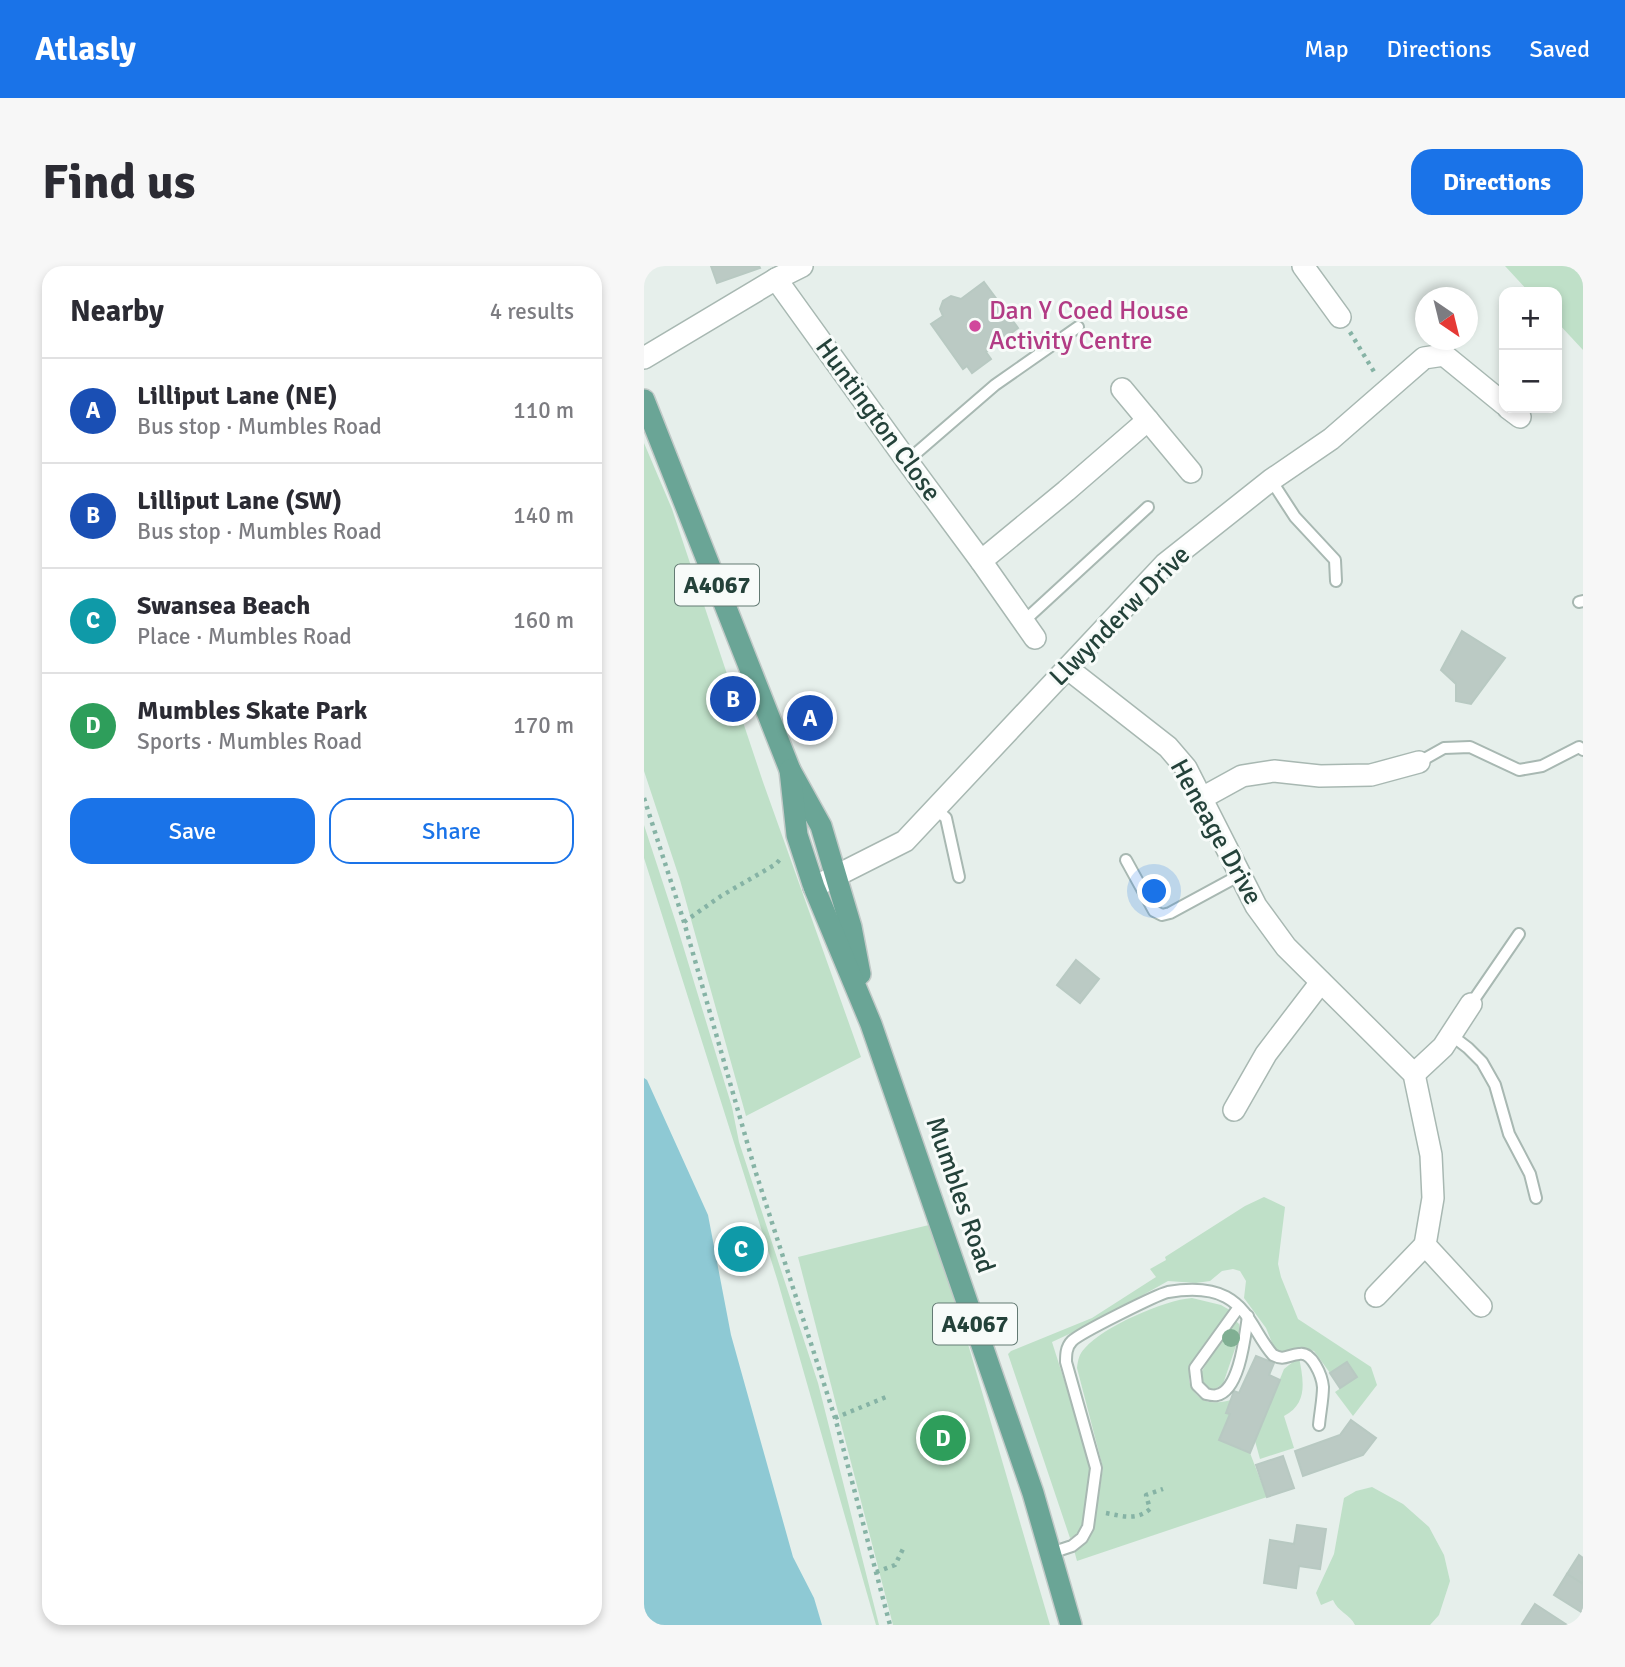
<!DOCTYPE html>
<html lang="en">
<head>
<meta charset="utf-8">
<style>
	body { margin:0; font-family:Signika,sans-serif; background:#f7f7f7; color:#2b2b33 }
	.controls { position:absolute; right:21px; top:21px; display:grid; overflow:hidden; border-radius:14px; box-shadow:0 4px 10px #0003 }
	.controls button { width:63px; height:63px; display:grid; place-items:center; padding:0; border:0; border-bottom:2px solid #e1e1e2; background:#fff; color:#2b2b33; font:35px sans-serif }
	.compass { position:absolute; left:771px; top:21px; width:63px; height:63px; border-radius:50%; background:#fff; box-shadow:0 4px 10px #0003; rotate:145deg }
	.you { position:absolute; left:511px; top:626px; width:24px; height:24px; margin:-18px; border:5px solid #fff; border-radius:50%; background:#1a73e8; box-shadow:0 0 0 10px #1a73e833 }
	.badge { display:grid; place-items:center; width:46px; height:46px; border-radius:50%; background:#1a73e8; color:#fff; font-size:23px; font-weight:700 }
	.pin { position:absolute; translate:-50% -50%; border:4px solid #fff; box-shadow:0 2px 7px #0006 }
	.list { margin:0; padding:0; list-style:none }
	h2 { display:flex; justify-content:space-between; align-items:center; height:91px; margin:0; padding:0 28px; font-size:30px }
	h2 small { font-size:23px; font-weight:400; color:#7c7c81 }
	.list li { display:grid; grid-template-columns:46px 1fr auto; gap:21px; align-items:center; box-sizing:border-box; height:105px; padding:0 28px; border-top:2px solid #e1e1e2 }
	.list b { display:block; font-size:26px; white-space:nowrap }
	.list p { margin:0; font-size:23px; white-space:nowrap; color:#7c7c81 }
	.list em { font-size:23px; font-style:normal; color:#7c7c81 }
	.actions { display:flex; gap:14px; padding:21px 28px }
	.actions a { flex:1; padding:16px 0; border:2px solid #1a73e8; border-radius:21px; text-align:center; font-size:24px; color:#1a73e8 }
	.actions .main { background:#1a73e8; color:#fff }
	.map { position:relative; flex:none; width:939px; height:1359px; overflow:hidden; border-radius:21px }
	header { display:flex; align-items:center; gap:42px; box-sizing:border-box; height:98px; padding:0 35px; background:#1a73e8; color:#fff }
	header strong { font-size:33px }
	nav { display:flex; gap:38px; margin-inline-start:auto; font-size:24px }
	.intro { display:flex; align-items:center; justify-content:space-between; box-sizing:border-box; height:168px; padding:0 42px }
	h1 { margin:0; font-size:49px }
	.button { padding:18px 32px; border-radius:21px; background:#1a73e8; color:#fff; font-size:24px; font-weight:700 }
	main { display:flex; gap:42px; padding:0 42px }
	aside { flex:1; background:#fff; border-radius:21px; box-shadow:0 4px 10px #0003 }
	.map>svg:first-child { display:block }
</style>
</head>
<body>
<header>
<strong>Atlasly</strong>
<nav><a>Map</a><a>Directions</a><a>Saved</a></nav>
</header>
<div class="intro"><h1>Find us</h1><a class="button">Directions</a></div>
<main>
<aside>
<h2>Nearby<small>4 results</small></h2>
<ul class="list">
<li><span class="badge" style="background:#1a4fb4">A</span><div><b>Lilliput Lane (NE)</b><p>Bus stop · Mumbles Road</p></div><em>110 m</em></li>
<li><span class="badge" style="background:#1a4fb4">B</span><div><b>Lilliput Lane (SW)</b><p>Bus stop · Mumbles Road</p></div><em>140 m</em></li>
<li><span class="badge" style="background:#0f9aa8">C</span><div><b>Swansea Beach</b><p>Place · Mumbles Road</p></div><em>160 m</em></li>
<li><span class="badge" style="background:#2e9e5b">D</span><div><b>Mumbles Skate Park</b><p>Sports · Mumbles Road</p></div><em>170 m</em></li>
</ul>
<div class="actions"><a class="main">Save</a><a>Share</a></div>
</aside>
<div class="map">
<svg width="939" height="1359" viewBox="0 0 939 1359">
	<rect width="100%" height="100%" fill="#e6efeb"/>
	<g fill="#bfe0c8">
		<path d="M 861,0 L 939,0 L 939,84 L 913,56 L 913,26 L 885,26 Z"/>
		<path d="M 0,177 L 28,243 L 119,516 L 217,791 L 102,850 L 36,614 L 0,505 Z"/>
		<path d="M 0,559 L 33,660 L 88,841 L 95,876 L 174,1117 L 235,1359 L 232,1359 L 134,1016 L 0,592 Z"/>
		<path d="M 620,931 L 641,941 L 634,998 L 637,1011 L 654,1053 L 727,1101 L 733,1119 L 709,1150 L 691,1126 L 713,1111 L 703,1096 L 686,1107 L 670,1085 L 662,1083 L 647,1087 L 631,1084 L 622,1062 L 600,1032 L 602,1015 L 596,1005 L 589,1003 L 578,1005 L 566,1015 L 552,1017 L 524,1015 L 449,1057 L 408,1076 L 448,1202 L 440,1259 L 433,1269 L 426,1272 L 364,1088 L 367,1085 L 448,1052 L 512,1011 L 506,1003 L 522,994 L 521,991 L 601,940 Z"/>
		<path d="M 289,958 L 406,1359 L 249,1359 L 154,991 Z"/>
		<path d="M 548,1032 L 577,1039 L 589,1046 C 573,1063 528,1104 552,1128 C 562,1139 574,1137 587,1134 L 582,1146 L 586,1148 L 576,1174 L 606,1187 L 623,1231 L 433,1295 L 430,1284 C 438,1281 445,1272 449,1264 L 459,1202 L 433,1102 C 434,1094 435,1088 441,1082 C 459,1061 520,1034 548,1032 Z"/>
		<path d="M 591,1054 L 595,1058 L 596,1068 L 579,1118 L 569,1124 C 560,1122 557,1116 557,1107 L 586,1056 Z"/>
		<path d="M 655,1091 C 659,1113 665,1137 640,1150 L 650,1182 L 616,1193 L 611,1175 L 640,1103 Z"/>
		<path d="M 728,1221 L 759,1238 L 785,1261 L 800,1289 L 806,1315 L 795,1349 L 786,1359 L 711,1359 C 706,1348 694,1346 689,1334 L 677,1339 L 672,1327 L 690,1288 L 700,1232 L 712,1225 Z"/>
	</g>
	<path fill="#8ec9d4" d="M 0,812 L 3,814 L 64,949 L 87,1069 L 149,1291 L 170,1332 L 178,1359 L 0,1359 Z"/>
	<g fill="#bbcac4" stroke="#b8c9c2" stroke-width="2">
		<path d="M 67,0 L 115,0 L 116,2 L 73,17 Z"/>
		<path d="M 340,16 L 374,62 L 342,86 L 347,93 L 328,107 L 323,100 L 319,103 L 287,58 L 299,50 L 296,43 L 299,35 L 307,30 L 317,33 Z"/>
		<path d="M 818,365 L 861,392 L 827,438 L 812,435 L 812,418 L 797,404 Z"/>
		<path d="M 432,694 L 455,713 L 436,737 L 413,719 Z"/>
		<path d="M 612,1090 L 630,1097 L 625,1109 L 636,1114 L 606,1187 L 575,1174 L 586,1148 L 582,1147 L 590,1125 L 595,1127 Z"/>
		<path d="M 703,1096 L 713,1111 L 696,1122 L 686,1107 Z"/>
		<path d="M 707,1154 L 732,1172 L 719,1189 L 659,1210 L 651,1185 L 696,1169 Z"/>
		<path d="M 639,1190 L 650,1222 L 623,1231 L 612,1199 Z"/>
		<path d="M 653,1259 L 682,1263 L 676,1303 L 655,1300 L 652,1322 L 620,1317 L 626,1274 L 650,1278 Z"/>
		<path d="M 935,1289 L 939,1292 L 939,1318 L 923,1308 Z"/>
		<path d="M 923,1308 L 939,1318 L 939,1347 L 910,1329 Z"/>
		<path d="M 891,1338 L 923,1359 L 881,1359 L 878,1358 Z"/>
	</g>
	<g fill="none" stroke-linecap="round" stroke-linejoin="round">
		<defs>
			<g id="service">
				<path d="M 263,195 L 351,119 L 434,61"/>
				<path d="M 627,214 L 651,251 L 691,294 L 692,315"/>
				<path d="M 935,336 L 939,335"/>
				<path d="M 380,355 L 504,241"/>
				<path d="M 775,496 L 800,482 L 826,481 L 875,504 L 898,500 L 935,481 L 939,484"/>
				<path d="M 292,543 L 302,552 L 315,611"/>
				<path d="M 482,594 L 510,645 L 518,649 L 526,647 L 596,609"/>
				<path d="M 827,738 L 875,668"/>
				<path d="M 807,769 L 824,782 L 838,796 L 851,819 L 865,868 L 886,908 L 892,932"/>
				<path d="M 595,1041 L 551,1102 L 553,1119 L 562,1128 C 566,1129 570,1130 573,1129 C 596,1124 601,1069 604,1050"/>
				<path d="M 407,1287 L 428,1280 L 438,1272 L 444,1261 L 452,1202 L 422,1096 C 422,1089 422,1081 428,1075 C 436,1067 512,1029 524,1026 C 542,1023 565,1022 582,1031 C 606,1044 612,1070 629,1089 C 640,1095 644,1089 655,1088 C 668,1085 678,1110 679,1121 C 679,1133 676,1147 675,1159"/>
			</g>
			<g id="minor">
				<path d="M 659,0 L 696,51"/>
				<path d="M 132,13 L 263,195 L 337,295 L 391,372"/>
				<path d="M 0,92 L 132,13 L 158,0"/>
				<path d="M 478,123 L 547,206"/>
				<path d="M 864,142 L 876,151"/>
				<path d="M 337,295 L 422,225 L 504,154"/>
				<path d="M 423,402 L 524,481 L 542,502 L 612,640 L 642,681 L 770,808 L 787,889 L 789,932 L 781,979 L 837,1040"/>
				<path d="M 558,532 L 598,510 L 630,505 L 676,510 L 727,509 L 775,496"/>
				<path d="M 170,621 L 261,575 L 521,298 L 627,214 L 687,173 L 780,92 L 800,89 L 860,138"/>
				<path d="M 770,808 L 799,781 L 827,738"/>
				<path d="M 590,844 L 622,788 L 677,716"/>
				<path d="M 732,1030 L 781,979"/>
			</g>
			<g id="primary">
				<path d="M 0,134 L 146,504 L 177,560 L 207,661 L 216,708"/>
				<path d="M 146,504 L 153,569 L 170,621 L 227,758 L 389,1227 L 427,1359"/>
			</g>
		</defs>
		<use href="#service" stroke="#a8b8b2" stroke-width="14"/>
		<use href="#minor" stroke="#a8b8b2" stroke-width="24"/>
		<use href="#primary" stroke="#c2cac8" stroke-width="24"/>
		<g stroke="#86b3a5" stroke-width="4.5" stroke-dasharray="3.5 5" stroke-linecap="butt">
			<path d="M 706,66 L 732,109"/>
			<path d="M 0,532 L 40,656 L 111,904 L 192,1155 L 246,1359"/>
			<path d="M 40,656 L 77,630 L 132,598 L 138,591"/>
			<path d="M 191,1152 L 242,1131"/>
			<path d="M 462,1247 C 478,1250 492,1255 506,1243 L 502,1229 L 519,1223"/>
			<path d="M 232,1306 L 251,1299 L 260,1281"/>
		</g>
		<use href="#service" stroke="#fff" stroke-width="10"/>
		<use href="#minor" stroke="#fff" stroke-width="21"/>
		<use href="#primary" stroke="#6aa596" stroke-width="21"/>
	</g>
	<circle fill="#80af93" cx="587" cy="1072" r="9"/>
	<circle fill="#d1479c" stroke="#f7fbf9" stroke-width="2.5" cx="331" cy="60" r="7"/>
	<g text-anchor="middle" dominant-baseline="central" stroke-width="6" stroke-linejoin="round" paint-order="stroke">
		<g fill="#f7fbf9" stroke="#637a73" stroke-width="2">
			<rect x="31" y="298.5" width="84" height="41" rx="5"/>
			<rect x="289" y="1037.5" width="84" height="41" rx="5"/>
		</g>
		<g font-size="24" font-weight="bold" fill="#24423a">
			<text x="73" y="319">A4067</text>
			<text x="331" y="1058">A4067</text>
		</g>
		<g font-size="26" fill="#b23c85" stroke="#f7fbf9" text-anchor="start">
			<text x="345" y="45">Dan Y Coed House<tspan x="345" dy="30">Activity Centre</tspan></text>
		</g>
		<g font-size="26" fill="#24423a" stroke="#f7fbf9">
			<text transform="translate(234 154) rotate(54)">Huntington Close</text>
			<text transform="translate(476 350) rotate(-45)">Llwynderw Drive</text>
			<text transform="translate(572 566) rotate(61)">Heneage Drive</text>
			<text transform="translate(316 929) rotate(71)">Mumbles Road</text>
		</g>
	</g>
</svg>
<div class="controls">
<button>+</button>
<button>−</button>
</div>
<svg class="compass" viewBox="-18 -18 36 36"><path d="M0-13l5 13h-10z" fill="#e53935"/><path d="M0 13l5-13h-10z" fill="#7c7c81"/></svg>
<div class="you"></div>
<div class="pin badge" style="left:166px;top:452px;background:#1a4fb4">A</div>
<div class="pin badge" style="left:89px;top:433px;background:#1a4fb4">B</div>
<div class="pin badge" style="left:97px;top:983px;background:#0f9aa8">C</div>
<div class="pin badge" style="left:299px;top:1172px;background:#2e9e5b">D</div>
</div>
</main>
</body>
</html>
